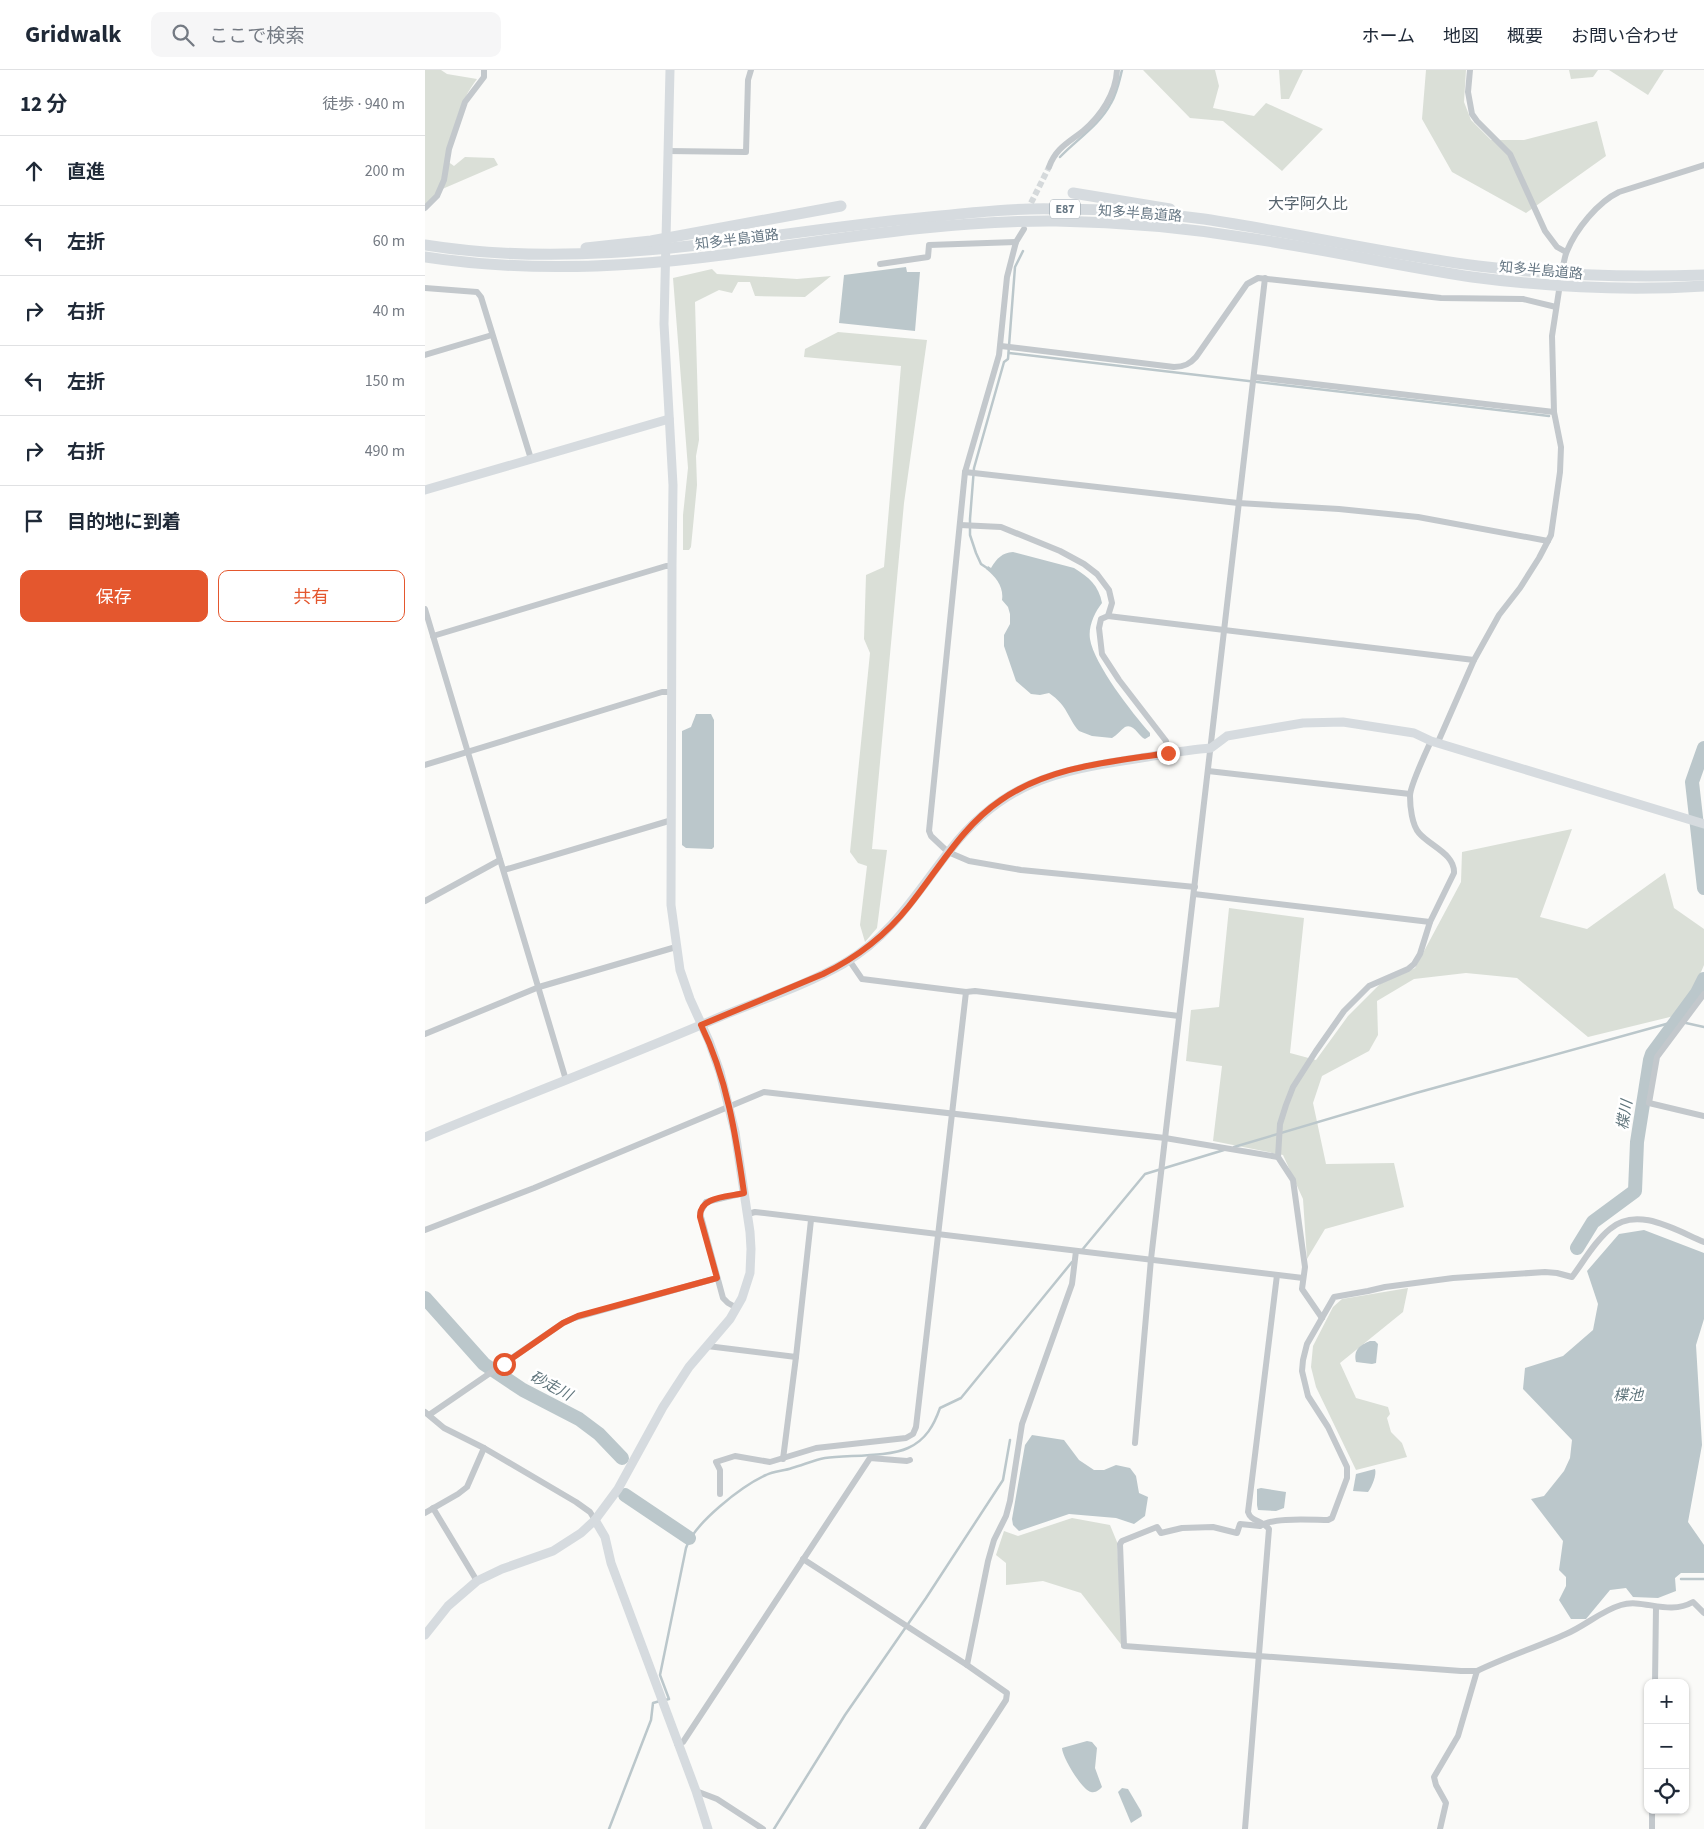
<!DOCTYPE html>
<html lang="ja">
<head>
<meta charset="utf-8">
<style>
	body { margin:0; font-family:"Source Sans 3","Noto Sans JP",sans-serif; background:#f6f6f7; color:#1f2937 }
	.controls { position:absolute; right:15px; bottom:15px; display:grid; overflow:hidden; border-radius:10px; box-shadow:0 1px 4px #0004 }
	.controls button { width:45px; height:45px; display:grid; place-items:center; padding:0; border:0; border-bottom:1px solid #e0e1e3; background:#fff; color:#1f2937; font:25px sans-serif }
	.stop { position:absolute; width:15px; height:15px; margin:-11px; border:4px solid #e4572e; border-radius:50%; background:#fff }
	.stop.end { background:#e4572e; border-color:#fff; box-shadow:0 1px 5px #0008 }
	.list { margin:0; padding:0; list-style:none }
	h2 { display:flex; justify-content:space-between; align-items:center; height:65px; margin:0; padding:0 20px; font-size:21px }
	h2 small { font-size:16px; font-weight:400; color:#747a83 }
	.list li { display:grid; grid-template-columns:32px 1fr auto; gap:15px; align-items:center; box-sizing:border-box; height:70px; padding:0 20px; border-top:1px solid #e0e1e3 }
	.list b { display:block; font-size:19px; white-space:nowrap }
	.list em { font-size:16px; font-style:normal; color:#747a83 }
	.actions { display:flex; gap:10px; padding:15px 20px }
	.actions a { flex:1; padding:11px 0; border:1px solid #e4572e; border-radius:10px; text-align:center; font-size:18px; color:#e4572e }
	.actions .main { background:#e4572e; color:#fff }
	.icon { flex:none; width:28px; height:28px; fill:none; stroke:currentColor; stroke-width:2; stroke-linecap:round; stroke-linejoin:round }
	.map { position:relative; flex:none; width:1279px; height:1759px; overflow:hidden }
	header { display:flex; align-items:center; gap:30px; box-sizing:border-box; height:70px; padding:0 25px; background:#fff; border-bottom:1px solid #e0e1e3 }
	header strong { font-size:24px }
	nav { display:flex; gap:28px; margin-inline-start:auto; font-size:18px }
	.search { width:350px; height:45px; background:#f6f6f7; display:flex; align-items:center; gap:12px; box-sizing:border-box; padding:0 18px; border-radius:10px; color:#747a83; font-size:19px }
	main { display:flex }
	aside { flex:1; background:#fff }
	.map>svg:first-child { display:block }
</style>
</head>
<body>
<header>
<strong>Gridwalk</strong>
<div class="search"><svg class="icon" aria-label="search" viewBox="0 0 24 24"><circle cx="10" cy="10" r="6"/><path d="M15 15l6 6"/></svg>ここで検索</div>
<nav><a>ホーム</a><a>地図</a><a>概要</a><a>お問い合わせ</a></nav>
</header>
<main>
<aside>
<h2>12 分<small>徒歩 · 940 m</small></h2>
<ul class="list">
<li><svg class="icon" aria-label="ahead" viewBox="0 0 24 24"><path d="M12 20V5M6 11l6-6 6 6"/></svg><div><b>直進</b></div><em>200 m</em></li>
<li><svg class="icon" aria-label="left" viewBox="0 0 24 24"><path d="M17 20v-9H6M10 6l-5 5 5 5"/></svg><div><b>左折</b></div><em>60 m</em></li>
<li><svg class="icon" aria-label="right" viewBox="0 0 24 24"><path d="M7 20v-9h11M14 6l5 5-5 5"/></svg><div><b>右折</b></div><em>40 m</em></li>
<li><svg class="icon" aria-label="left" viewBox="0 0 24 24"><path d="M17 20v-9H6M10 6l-5 5 5 5"/></svg><div><b>左折</b></div><em>150 m</em></li>
<li><svg class="icon" aria-label="right" viewBox="0 0 24 24"><path d="M7 20v-9h11M14 6l5 5-5 5"/></svg><div><b>右折</b></div><em>490 m</em></li>
<li><svg class="icon" aria-label="arrive" viewBox="0 0 24 24"><path d="M6 21V4h12l-3 4 3 4H6"/></svg><div><b>目的地に到着</b></div></li>
</ul>
<div class="actions"><a class="main">保存</a><a>共有</a></div>
</aside>
<div class="map">
<svg width="1279" height="1759" viewBox="0 0 1279 1759">
	<rect width="100%" height="100%" fill="#fafaf8"/>
	<g fill="#dadfd7">
		<path d="M 0,0 L 16,0 L 22,4 L 52,9 C 34,32 27,62 22,91 L 29,96 L 40,87 L 69,88 L 73,95 L 15,120 L 0,135 Z"/>
		<path d="M 718,0 L 790,0 L 794,16 L 788,38 L 829,46 L 841,33 L 898,59 L 857,101 L 798,51 L 765,48 Z"/>
		<path d="M 854,0 L 878,0 L 864,29 L 856,29 Z"/>
		<path d="M 1001,0 L 1041,0 L 1039,32 L 1046,50 L 1066,70 L 1099,70 L 1172,51 L 1181,86 L 1101,143 L 1027,102 L 997,49 Z"/>
		<path d="M 1144,0 L 1173,0 L 1168,7 L 1146,9 Z"/>
		<path d="M 1184,0 L 1239,0 L 1223,25 Z"/>
		<path d="M 287,199 L 292,204 L 372,209 L 406,206 L 380,227 L 330,226 L 325,212 L 313,212 L 307,223 L 294,220 L 270,232 L 274,370 L 271,386 L 272,415 L 266,477 L 264,480 L 258,480 L 258,445 L 263,398 L 248,208 Z"/>
		<path d="M 413,262 L 502,270 L 479,433 L 447,779 L 462,780 L 452,858 L 440,872 L 435,855 L 442,796 L 433,793 L 425,782 L 445,583 L 439,569 L 441,505 L 459,497 L 476,296 L 379,287 L 380,279 Z"/>
		<path d="M 1147,759 L 1115,847 L 1162,859 L 1240,803 L 1249,838 L 1279,859 L 1279,895 L 1271,914 L 1249,946 L 1163,967 L 1092,908 L 1041,903 L 989,909 L 952,931 L 953,965 L 944,981 L 897,1006 L 888,1033 L 901,1094 L 969,1093 L 979,1137 L 900,1159 L 882,1189 L 878,1129 L 858,1085 L 788,1071 L 797,996 L 761,991 L 766,940 L 794,937 L 804,838 L 879,848 L 865,983 L 891,990 L 923,946 L 955,914 L 990,898 L 1036,812 L 1037,782 Z"/>
		<path d="M 983,1218 L 978,1242 L 915,1293 L 931,1328 L 963,1337 L 965,1344 L 962,1348 L 966,1362 L 977,1373 L 982,1387 L 931,1400 L 891,1317 L 886,1297 L 888,1276 L 908,1237 L 917,1229 Z"/>
		<path d="M 647,1448 L 685,1455 L 692,1472 L 698,1577 L 656,1523 L 618,1511 L 581,1515 L 581,1493 L 571,1485 L 579,1461 L 593,1466 Z"/>
	</g>
	<g fill="#bbc7cb">
		<path d="M 481,197 L 482,202 L 495,202 L 490,261 L 414,253 L 419,205 Z"/>
		<path d="M 588,482 L 649,498 C 664,507 674,516 677,533 C 670,542 663,556 665,569 C 669,594 707,643 725,663 L 725,666 L 720,669 C 714,667 709,653 700,657 C 696,660 692,665 687,668 L 667,666 L 654,661 C 642,647 643,636 624,623 L 615,625 L 606,624 L 591,611 L 579,576 L 579,565 L 585,554 L 585,544 L 583,537 L 577,530 C 579,517 571,507 561,499 L 563,496 L 566,498 C 572,488 577,483 588,482 Z"/>
		<path d="M 271,644 L 286,644 L 289,650 L 289,777 L 287,779 L 261,778 L 257,775 L 257,661 L 266,657 Z"/>
		<path d="M 1219,1160 L 1279,1183 L 1279,1249 L 1271,1275 L 1277,1375 L 1263,1452 L 1279,1475 L 1279,1503 L 1256,1503 L 1250,1508 L 1251,1521 L 1233,1528 L 1208,1527 L 1201,1518 L 1185,1520 L 1161,1549 L 1146,1549 L 1134,1530 L 1141,1516 L 1141,1507 L 1134,1500 L 1138,1471 L 1106,1429 L 1119,1426 L 1139,1401 L 1145,1388 L 1147,1370 L 1098,1319 L 1100,1298 L 1138,1286 L 1168,1260 L 1173,1234 L 1162,1201 L 1194,1164 Z"/>
		<path d="M 945,1271 L 950,1271 L 953,1274 L 951,1293 L 947,1294 L 931,1292 C 928,1280 935,1275 945,1271 Z"/>
		<path d="M 607,1365 L 639,1370 L 654,1390 L 669,1400 L 679,1400 L 691,1395 L 705,1398 L 711,1406 L 714,1423 L 723,1427 L 720,1446 L 709,1454 L 691,1448 L 644,1444 L 594,1461 L 588,1455 L 587,1449 L 600,1375 Z"/>
		<path d="M 950,1399 C 952,1404 947,1417 943,1422 L 928,1421 L 931,1404 Z"/>
		<path d="M 836,1418 L 861,1422 L 859,1438 L 851,1441 L 833,1440 L 832,1435 L 832,1419 Z"/>
		<path d="M 662,1671 L 667,1672 L 672,1678 L 670,1698 L 677,1717 C 674,1720 671,1723 666,1722 C 657,1720 637,1687 637,1678 Z"/>
		<path d="M 697,1718 L 703,1719 L 716,1741 L 717,1746 L 706,1753 L 693,1722 Z"/>
	</g>
	<g fill="none" stroke-linecap="round" stroke-linejoin="round">
		<g stroke="#bbc7cb" stroke-width="2.5">
			<path d="M 635,87 C 652,69 674,56 686,33 C 692,23 694,12 697,0"/>
			<path d="M 584,283 L 1124,346"/>
			<path d="M 565,500 L 556,494 L 551,483 L 545,465 L 545,449 L 549,398 L 579,292 L 583,289 L 590,197 L 598,181"/>
			<path d="M 809,1077 L 991,1023 L 1252,951 L 1279,957"/>
			<path d="M 657,1180 L 720,1104 L 799,1080"/>
			<path d="M 1256,1509 L 1279,1509"/>
			<path d="M 240,1630 L 244,1629 L 235,1605 L 261,1478 C 269,1453 317,1416 341,1405 C 349,1401 359,1401 367,1398 C 378,1395 389,1390 400,1388 C 422,1385 464,1387 483,1378 C 501,1370 509,1355 515,1338 L 536,1328 L 647,1192"/>
			<path d="M 184,1759 L 226,1650 L 228,1633 L 235,1631"/>
			<path d="M 349,1759 L 420,1645 L 501,1528 L 578,1410 L 585,1370"/>
		</g>
		<g stroke="#bbc7cb" stroke-width="14">
			<path d="M 1279,678 L 1267,712 L 1279,818"/>
			<path d="M 1152,1178 L 1168,1152 L 1210,1121 L 1212,1072 L 1225,990 L 1227,984 L 1272,923 L 1279,909"/>
			<path d="M 0,1228 L 59,1294 L 98,1320 L 154,1349 L 174,1364 L 197,1388"/>
			<path d="M 200,1425 L 264,1468"/>
		</g>
		<path stroke="#d5d9db" stroke-width="6" stroke-dasharray="6 3" stroke-linecap="butt" d="M 602,141 L 624,97"/>
		<g stroke="#c3c8cc" stroke-width="6">
			<path d="M 1045,0 L 1043,22 L 1047,44 L 1052,51 L 1085,84 L 1120,161 L 1132,177 L 1141,182"/>
			<path d="M 242,81 L 321,82 L 323,10 L 326,0"/>
			<path d="M 624,97 C 631,78 643,73 658,61 C 676,46 691,23 692,0"/>
			<path d="M 0,138 L 12,126 L 19,110 L 24,79 L 40,32 L 59,7 L 59,0"/>
			<path d="M 599,159 L 591,172 L 582,207 L 574,285 L 540,402 L 504,761 L 506,766 L 523,782 L 544,791 L 596,800 L 770,817"/>
			<path d="M 455,194 L 503,187 L 504,175 L 591,172"/>
			<path d="M 1137,204 C 1138,197 1139,188 1142,181 C 1151,159 1173,132 1194,122 L 1279,95"/>
			<path d="M 0,218 L 52,222 L 56,227 L 106,389"/>
			<path d="M 576,276 L 749,297 C 759,297 765,294 771,287 L 822,214 L 833,208 L 1016,228 L 1098,229 L 1131,237"/>
			<path d="M 0,285 L 67,265"/>
			<path d="M 829,307 L 1129,342"/>
			<path d="M 540,402 L 813,433 L 914,439 L 993,447 L 1123,471"/>
			<path d="M 535,455 L 576,457 L 635,481 L 659,494 L 672,504 L 684,520 L 687,533 L 683,546"/>
			<path d="M 0,539 L 141,1010"/>
			<path d="M 8,566 L 241,496 L 247,496"/>
			<path d="M 1013,672 L 1049,590 L 1074,545 L 1095,518 L 1114,488 L 1126,465 L 1135,402 L 1136,377 L 1129,342 L 1127,266 L 1135,214"/>
			<path d="M 743,683 L 741,671 L 694,610 L 677,584 L 674,558 L 676,549 L 683,546 L 1049,590"/>
			<path d="M 0,695 L 237,622 L 247,622"/>
			<path d="M 783,701 L 985,724"/>
			<path d="M 79,800 L 247,750"/>
			<path d="M 769,824 L 1005,852"/>
			<path d="M 0,831 L 75,790"/>
			<path d="M 424,890 L 437,909 L 541,922 L 550,921 L 754,946"/>
			<path d="M 1279,924 L 1232,987 L 1224,1033 L 1279,1046"/>
			<path d="M 0,964 L 114,917 L 251,877"/>
			<path d="M 323,1144 L 330,1142 L 878,1208"/>
			<path d="M 0,1160 L 109,1118 L 339,1022 L 740,1068 L 853,1087"/>
			<path d="M 1279,1172 C 1252,1161 1212,1135 1185,1159 C 1170,1171 1159,1191 1147,1207 L 1132,1203 L 1120,1202 L 1028,1208 L 960,1217 L 943,1221 L 909,1227 L 882,1274 L 878,1290 L 877,1301 L 883,1326 L 903,1357 L 922,1397 L 922,1408 L 907,1448 L 903,1450 C 887,1450 847,1447 835,1456 L 815,1454 L 812,1463 L 788,1457 L 757,1458 L 736,1463 L 732,1457 L 697,1471 L 695,1474 L 699,1576 L 1036,1601 L 1052,1601 C 1081,1587 1112,1577 1141,1564 C 1160,1556 1176,1541 1196,1535 C 1218,1528 1243,1546 1268,1532 L 1279,1543"/>
			<path d="M 312,1238 L 303,1233 L 298,1228 L 275,1143 L 281,1132 L 319,1123"/>
			<path d="M 897,1248 L 877,1219 L 880,1197 L 868,1110 L 853,1087 L 855,1054 L 861,1035 L 868,1017 L 891,981 L 919,941 L 944,916 L 983,899 L 989,894 L 995,884 L 1005,852 L 1029,803 C 1030,784 1005,776 994,763 C 987,755 985,737 985,726 C 985,716 1001,682 1006,671"/>
			<path d="M 282,1276 L 371,1287 L 386,1150"/>
			<path d="M 0,1342 L 19,1358 L 59,1378 L 151,1432 L 165,1442 L 170,1450"/>
			<path d="M 4,1345 L 138,1253 L 149,1248 L 292,1208"/>
			<path d="M 710,1373 L 726,1189 L 840,208"/>
			<path d="M 358,1389 L 371,1287"/>
			<path d="M 295,1424 L 295,1400 L 291,1392 L 310,1386 L 345,1392 L 391,1378 L 481,1368 L 488,1364 L 491,1357 L 541,922"/>
			<path d="M 8,1438 L 52,1511"/>
			<path d="M 0,1443 L 33,1424 L 42,1417 L 59,1378"/>
			<path d="M 378,1489 L 542,1595 L 582,1623 L 581,1630 L 497,1759"/>
			<path d="M 542,1595 L 563,1491 L 569,1470 L 581,1446 L 585,1431 L 597,1354 L 647,1214 L 651,1181"/>
			<path d="M 1230,1613 L 1231,1537"/>
			<path d="M 252,1674 L 258,1672 L 445,1388 L 482,1391 L 485,1390"/>
			<path d="M 271,1721 L 292,1729 L 338,1759"/>
			<path d="M 820,1759 L 844,1459 C 836,1449 826,1452 823,1442 L 852,1205"/>
			<path d="M 1015,1759 L 1021,1733 L 1011,1715 L 1009,1707 L 1033,1666 L 1052,1601"/>
			<path d="M 1227,1759 L 1227,1740"/>
		</g>
		<g stroke="#d6dbdf" stroke-width="9">
			<path d="M 0,420 L 244,349"/>
			<path d="M 0,1067 C 99,1026 199,988 297,946 C 336,930 381,915 418,894 C 468,865 491,823 525,780 C 577,713 630,701 710,689 C 735,685 760,680 786,678 L 802,666 L 878,653 L 918,652 L 989,663 L 1006,671 L 1279,754"/>
			<path d="M 170,1450 L 180,1467 L 186,1493 L 271,1721 L 283,1759"/>
			<path d="M 0,1565 L 23,1536 L 52,1511 L 77,1499 L 128,1481 L 156,1463 L 170,1450 L 193,1419 L 238,1337 L 264,1297 L 305,1249 L 317,1228 L 325,1203 L 326,1179 L 325,1162 L 310,1062 L 295,1002 L 284,971 L 265,929 L 255,900 L 246,835 L 247,496 L 248,415 L 239,254 L 245,0"/>
		</g>
		<g stroke="#d6dbdf" stroke-width="11">
			<path d="M 648,123 L 745,139"/>
			<path d="M 0,175 C 174,203 342,161 515,146 C 553,142 592,138 631,139 C 680,139 730,142 779,149 C 871,163 961,184 1053,196 C 1128,205 1203,208 1279,205"/>
			<path d="M 161,178 L 226,171 L 416,136"/>
			<path d="M 0,187 C 97,202 199,198 297,185 C 407,170 518,150 631,151 C 697,152 764,158 830,169 C 903,180 974,196 1047,207 C 1123,217 1202,221 1279,216"/>
		</g>
	</g>
	<g fill="none" stroke-linecap="round" stroke-linejoin="round">
		<path stroke="#e4572e" stroke-width="6" d="M 79,1294 L 138,1253 L 153,1246 L 292,1208 L 275,1147 C 274,1126 304,1127 319,1123 C 311,1066 302,1008 276,955 L 398,904 C 431,888 461,865 484,836 C 514,799 536,757 576,730 C 625,696 686,692 743,683"/>
	</g>
	<g text-anchor="middle" dominant-baseline="central" stroke-width="5" stroke-linejoin="round" paint-order="stroke">
		<rect fill="#fff" stroke="#939fa8" stroke-width="1" x="625" y="129.5" width="30" height="19" rx="4"/>
		<g font-size="12" font-weight="bold" fill="#657683">
			<text x="640" y="139">E87</text>
		</g>
		<g font-size="14" fill="#657683" stroke="#fff">
			<text transform="translate(715 144) rotate(4)">知多半島道路</text>
			<text transform="translate(312 170) rotate(-7)">知多半島道路</text>
			<text transform="translate(1116 201) rotate(5)">知多半島道路</text>
		</g>
		<g font-size="15" font-style="italic" fill="#60757c" stroke="#fff">
			<text transform="translate(1200 1045) rotate(-81)">楪川</text>
			<text transform="translate(126 1316) rotate(28)">砂走川</text>
			<text x="1203" y="1325">楪池</text>
		</g>
		<g font-size="16" fill="#57646e" stroke="#fff">
			<text x="883" y="134">大字阿久比</text>
		</g>
	</g>
</svg>
<div class="controls">
<button>+</button>
<button>−</button>
<button><svg class="icon" aria-label="locate" viewBox="0 0 24 24"><circle cx="12" cy="12" r="6"/><path d="M12 2v4M12 18v4M2 12h4M18 12h4"/></svg></button>
</div>
<div class="stop" style="left:79px;top:1294px"></div>
<div class="stop end" style="left:743px;top:683px"></div>
</div>
</main>
</body>
</html>
